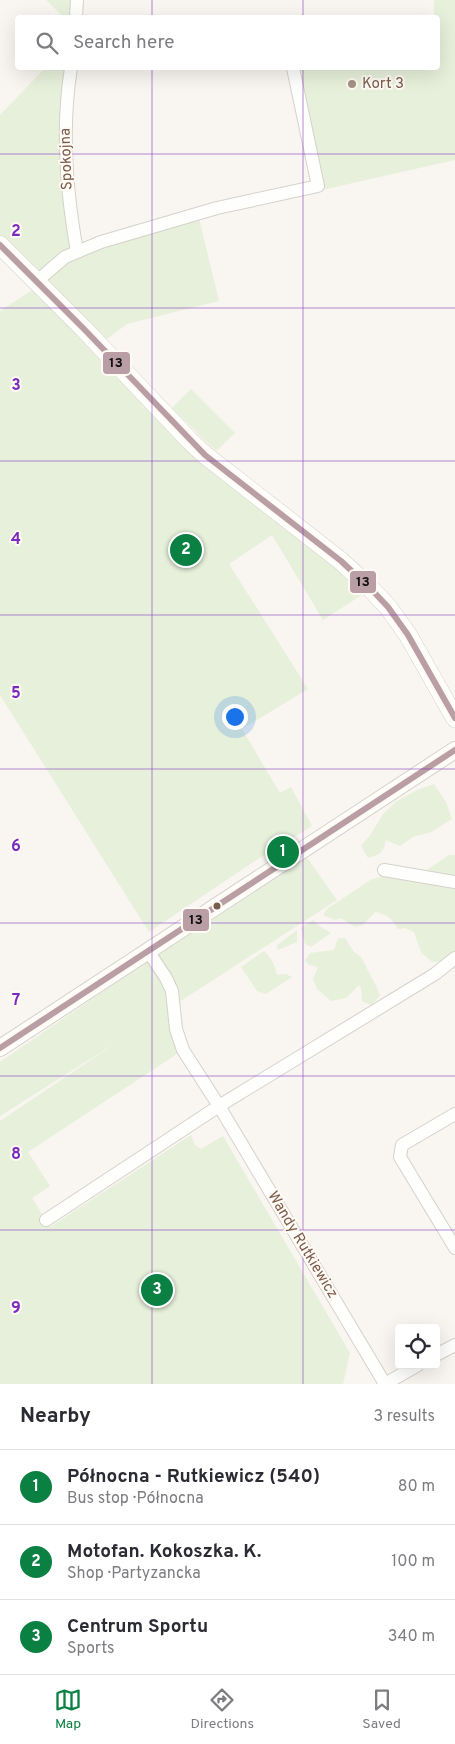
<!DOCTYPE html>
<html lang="en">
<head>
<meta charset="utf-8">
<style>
	body { margin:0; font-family:Overpass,sans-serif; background:#f7f7f7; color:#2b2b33 }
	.controls { position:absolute; right:15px; bottom:15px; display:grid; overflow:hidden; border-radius:5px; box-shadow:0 5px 20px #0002 }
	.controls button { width:45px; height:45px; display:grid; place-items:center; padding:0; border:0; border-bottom:1px solid #e1e1e2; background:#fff; color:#2b2b33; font:25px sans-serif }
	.you { position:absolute; left:234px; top:716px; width:18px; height:18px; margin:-12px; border:4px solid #fff; border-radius:50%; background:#1a73e8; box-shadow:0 0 0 8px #1a73e833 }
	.badge { display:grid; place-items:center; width:32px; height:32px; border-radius:50%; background:#0b8043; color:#fff; font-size:16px; font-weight:700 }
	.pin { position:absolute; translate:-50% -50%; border:2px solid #fff; box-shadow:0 1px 5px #0006 }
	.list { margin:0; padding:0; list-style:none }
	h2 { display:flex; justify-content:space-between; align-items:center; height:65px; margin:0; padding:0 20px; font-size:21px }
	h2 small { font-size:16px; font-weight:400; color:#7c7c81 }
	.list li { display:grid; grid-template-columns:32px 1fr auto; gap:15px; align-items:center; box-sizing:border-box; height:75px; padding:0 20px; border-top:1px solid #e1e1e2 }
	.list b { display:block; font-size:19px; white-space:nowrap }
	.list p { margin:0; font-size:16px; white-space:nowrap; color:#7c7c81 }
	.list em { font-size:16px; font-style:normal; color:#7c7c81 }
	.icon { flex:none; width:28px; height:28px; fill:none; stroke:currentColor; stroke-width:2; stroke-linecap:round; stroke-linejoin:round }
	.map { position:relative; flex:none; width:455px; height:1384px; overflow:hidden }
	.search { position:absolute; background:#fff; box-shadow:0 5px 20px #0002; left:15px; right:15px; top:15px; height:55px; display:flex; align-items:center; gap:12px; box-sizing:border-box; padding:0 18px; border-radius:5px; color:#7c7c81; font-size:19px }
	.sheet { height:290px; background:#fff }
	nav { display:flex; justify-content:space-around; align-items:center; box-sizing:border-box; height:70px; border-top:1px solid #e1e1e2; background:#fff; font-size:14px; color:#7c7c81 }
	nav a { display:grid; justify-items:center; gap:2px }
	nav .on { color:#0b8043 }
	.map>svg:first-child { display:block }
</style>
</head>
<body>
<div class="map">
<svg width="455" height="1384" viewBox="0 0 455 1384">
	<rect width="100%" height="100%" fill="#f9f5f0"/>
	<g fill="#e7f0db">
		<path d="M 46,0 L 77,0 L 76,17 L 64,17 Z"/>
		<path d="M 434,0 L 455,0 L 455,160 L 326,189 L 318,186 L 293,68 L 438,68 L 438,18 L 434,17 Z"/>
		<path d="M 45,68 L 70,71 L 68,89 L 77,251 L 198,214 L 219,301 L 127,324 L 99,345 L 190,441 L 371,589 L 323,620 L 272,535 L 229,564 L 308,689 L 242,729 L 280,793 L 291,787 L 312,826 L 258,859 L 149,932 L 0,695 L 0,311 L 40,285 L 0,245 L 0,115 Z"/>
		<path d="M 191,389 L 235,433 L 216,451 L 172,408 Z"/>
		<path d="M 434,784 L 446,802 L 452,819 L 431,832 L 413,837 L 400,846 L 386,840 C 384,852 380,855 368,858 L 361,846 L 371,834 L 383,814 L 397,801 L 417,790 Z"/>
		<path d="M 449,855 L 455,855 L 455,878 L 441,876 L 427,870 Z"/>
		<path d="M 306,856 L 337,900 L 173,1006 L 183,1050 L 28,1152 L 50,1186 L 32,1198 L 50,1227 L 191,1135 L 195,1145 L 201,1149 L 223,1136 L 350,1353 L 343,1384 L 0,1384 L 0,1121 L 119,1041 L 0,1116 L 0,1062 L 149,960 Z"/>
		<path d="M 390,875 L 455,886 L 455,951 L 438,962 L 432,962 L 421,952 L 414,932 L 405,928 L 398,929 C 391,918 388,915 375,912 L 363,925 L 355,927 L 341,918 L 335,920 L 323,915 L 327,909 L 372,879 Z"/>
		<path d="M 313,920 L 321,927 L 331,933 L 311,947 L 305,944 L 301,928 Z"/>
		<path d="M 297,930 L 297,942 L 278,950 L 276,946 Z"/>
		<path d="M 338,938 L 345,938 L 354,952 L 361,957 L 376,986 L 380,996 L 371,1005 L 362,1001 L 361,988 L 359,985 L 346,998 L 331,1001 L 317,989 L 313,979 L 318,967 L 309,965 L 305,961 L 310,953 L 334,950 Z"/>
		<path d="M 264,951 C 272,959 275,964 277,975 L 286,974 L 292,977 L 266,994 L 257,991 L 241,967 Z"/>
	</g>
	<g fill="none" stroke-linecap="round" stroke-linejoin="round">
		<defs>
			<g id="minor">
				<path d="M 76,18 L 77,0"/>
				<path d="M 71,68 C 61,129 66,190 77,251"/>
				<path d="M 36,282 L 65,257 L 101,242 L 217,208 L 318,186 L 293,68"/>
				<path d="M 384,870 L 455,882"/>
				<path d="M 455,1114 L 402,1145 L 400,1157 L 455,1248"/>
				<path d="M 46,1220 L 219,1106 L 183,1050 L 176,1029 L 172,991 L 166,978 L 148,951"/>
				<path d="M 436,1355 L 455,1345"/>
				<path d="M 385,1384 L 219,1106 L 435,974 L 455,958"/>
				<path d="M 385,1384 L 418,1365"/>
			</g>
			<path id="tertiary" d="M 0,1048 L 455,750"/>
			<path id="secondary" d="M 0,245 L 83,328 L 190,441 L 205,455 L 341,561 L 371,589 L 388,607 L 408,635 L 455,718"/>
		</defs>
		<use href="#minor" stroke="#d7d1cb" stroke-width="14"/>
		<use href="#tertiary" stroke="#d7d1cb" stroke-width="18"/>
		<use href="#secondary" stroke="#d9d2cb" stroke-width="19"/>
		<use href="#minor" stroke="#fefefd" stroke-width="12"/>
		<use href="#tertiary" stroke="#fefefd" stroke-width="16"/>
		<use href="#secondary" stroke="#fefefd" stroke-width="18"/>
		<defs>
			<g id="bus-1">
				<path d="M 0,245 L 83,328 L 205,455 L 341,561 L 371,589 L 388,607 L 408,635 L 455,718"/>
				<path d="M 0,1048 L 455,750"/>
			</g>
		</defs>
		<use href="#bus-1" stroke="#fffaf3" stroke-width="10"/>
		<use href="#bus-1" stroke="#b99ea5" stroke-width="6"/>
	</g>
	<path fill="none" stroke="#7b2cbf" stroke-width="1" stroke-opacity="0.55" d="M 152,0 L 152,18M 303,0 L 303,18M 152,68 L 152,1384M 303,68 L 303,1384M 0,154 L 455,154M 0,308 L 455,308M 0,461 L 455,461M 0,615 L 455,615M 0,769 L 455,769M 0,923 L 455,923M 0,1076 L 455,1076M 0,1230 L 455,1230"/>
	<circle fill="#a69286" stroke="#fffaf3" stroke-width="2" cx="352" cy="84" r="5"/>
	<circle fill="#7a5c4d" stroke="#fffaf3" stroke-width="2" cx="217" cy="906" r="4.5"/>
	<g text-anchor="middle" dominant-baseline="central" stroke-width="4" stroke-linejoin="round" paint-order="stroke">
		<g font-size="15" fill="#7a5c4d" stroke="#fffaf3" text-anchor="start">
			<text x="362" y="84">Kort 3</text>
		</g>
		<g font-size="15" fill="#7a5c4d" stroke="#fffaf3">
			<text transform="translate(67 159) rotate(-92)">Spokojna</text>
			<text transform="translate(302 1245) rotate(59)">Wandy Rutkiewicz</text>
		</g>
	</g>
	<g font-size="16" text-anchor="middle" font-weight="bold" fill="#7b2cbf" stroke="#fffaf3" stroke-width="4" stroke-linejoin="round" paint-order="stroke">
		<text x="16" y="236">2</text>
		<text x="16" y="390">3</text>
		<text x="16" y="544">4</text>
		<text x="16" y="698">5</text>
		<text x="16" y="851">6</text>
		<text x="16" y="1005">7</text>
		<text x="16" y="1159">8</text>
		<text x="16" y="1313">9</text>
	</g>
	<g stroke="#fffaf3" stroke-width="2">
		<rect x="102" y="351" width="29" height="24" rx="5" fill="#b99ea5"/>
		<rect x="349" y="570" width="28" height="24" rx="5" fill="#b99ea5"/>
		<rect x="182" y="908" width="28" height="24" rx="5" fill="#b99ea5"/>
	</g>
	<g font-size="14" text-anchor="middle" font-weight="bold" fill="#111">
		<text x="116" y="367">13</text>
		<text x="363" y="586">13</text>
		<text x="196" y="924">13</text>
	</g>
</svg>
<div class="controls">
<button><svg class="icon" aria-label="locate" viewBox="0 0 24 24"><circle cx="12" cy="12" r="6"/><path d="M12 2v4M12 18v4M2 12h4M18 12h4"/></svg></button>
</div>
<div class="you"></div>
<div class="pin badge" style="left:283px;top:852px">1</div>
<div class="pin badge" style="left:186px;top:550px">2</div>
<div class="pin badge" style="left:157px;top:1290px">3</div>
<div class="search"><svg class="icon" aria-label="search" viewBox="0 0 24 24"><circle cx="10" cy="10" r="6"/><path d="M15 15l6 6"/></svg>Search here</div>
</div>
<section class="sheet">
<h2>Nearby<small>3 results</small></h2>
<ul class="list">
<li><span class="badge">1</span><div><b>Północna - Rutkiewicz (540)</b><p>Bus stop · Północna</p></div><em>80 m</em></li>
<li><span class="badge">2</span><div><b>Motofan. Kokoszka. K.</b><p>Shop · Partyzancka</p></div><em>100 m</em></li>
<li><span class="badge">3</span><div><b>Centrum Sportu</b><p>Sports</p></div><em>340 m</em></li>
</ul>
</section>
<nav>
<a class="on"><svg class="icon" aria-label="map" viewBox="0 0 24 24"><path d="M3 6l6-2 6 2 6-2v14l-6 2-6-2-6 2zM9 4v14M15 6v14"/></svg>Map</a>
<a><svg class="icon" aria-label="directions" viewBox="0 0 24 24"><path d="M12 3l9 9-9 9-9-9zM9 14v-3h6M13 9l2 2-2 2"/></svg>Directions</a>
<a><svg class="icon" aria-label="saved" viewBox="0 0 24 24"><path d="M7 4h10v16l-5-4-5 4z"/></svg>Saved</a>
</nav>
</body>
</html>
